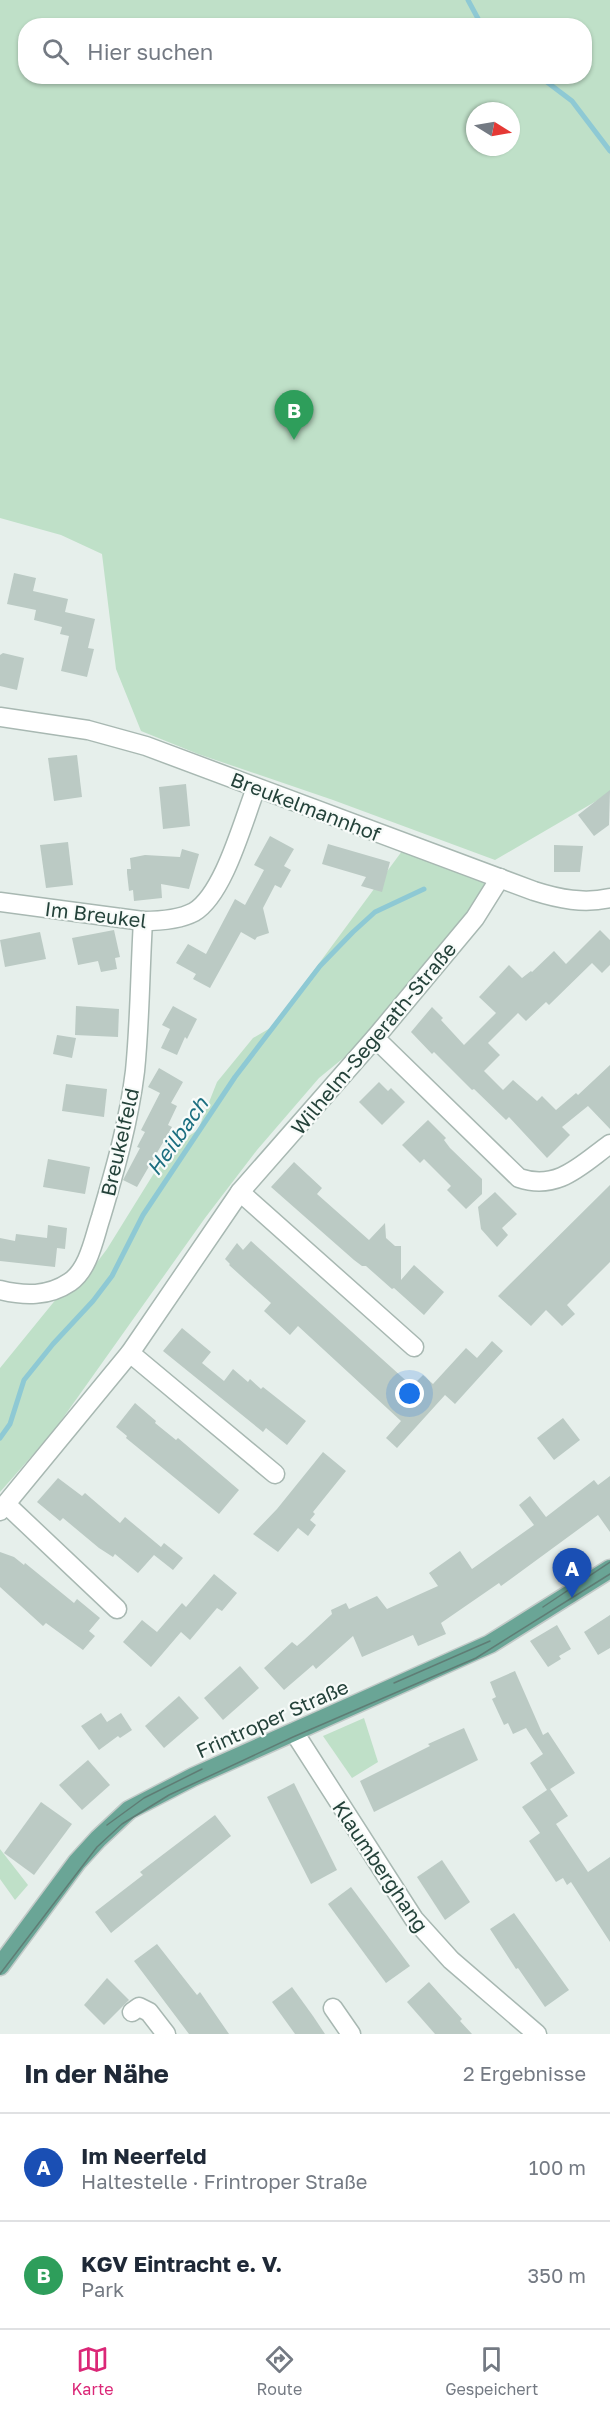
<!DOCTYPE html>
<html lang="de">
<head>
<meta charset="utf-8">
<style>
	body { margin:0; font-family:"Golos Text",sans-serif; background:#f2f2f3; color:#1f2937 }
	.compass { position:absolute; left:466px; top:102px; width:54px; height:54px; border-radius:50%; background:#fff; box-shadow:0 2px 4px #0004; rotate:101deg }
	.you { position:absolute; left:410px; top:1394px; width:21px; height:21px; margin:-15px; border:4px solid #fff; border-radius:50%; background:#1a73e8; box-shadow:0 0 0 9px #1a73e833 }
	.badge { display:grid; place-items:center; width:39px; height:39px; border-radius:50%; background:#db2777; color:#fff; font-size:20px; font-weight:700 }
	.pin { position:absolute; translate:-50% -50px; filter:drop-shadow(0 2px 3px #0008) }
	.pin::after { content:''; position:absolute; top:32px; width:21px; height:18px; background:inherit; clip-path:polygon(0 0,100% 0,50% 100%) }
	.list { margin:0; padding:0; list-style:none }
	h2 { display:flex; justify-content:space-between; align-items:center; height:78px; margin:0; padding:0 24px; font-size:26px }
	h2 small { font-size:20px; font-weight:400; color:#747a83 }
	.list li { display:grid; grid-template-columns:39px 1fr auto; gap:18px; align-items:center; box-sizing:border-box; height:108px; padding:0 24px; border-top:2px solid #e0e1e3 }
	.list b { display:block; font-size:22px; white-space:nowrap }
	.list p { margin:0; font-size:20px; white-space:nowrap; color:#747a83 }
	.list em { font-size:20px; font-style:normal; color:#747a83 }
	.icon { flex:none; width:33px; height:33px; fill:none; stroke:currentColor; stroke-width:2; stroke-linecap:round; stroke-linejoin:round }
	.map { position:relative; flex:none; width:610px; height:2034px; overflow:hidden }
	.search { position:absolute; background:#fff; box-shadow:0 2px 4px #0004; left:18px; right:18px; top:18px; height:66px; display:flex; align-items:center; gap:15px; box-sizing:border-box; padding:0 21px; border-radius:24px; color:#747a83; font-size:22px }
	.sheet { height:294px; background:#fff }
	nav { display:flex; justify-content:space-around; align-items:center; box-sizing:border-box; height:84px; border-top:2px solid #e0e1e3; background:#fff; font-size:16px; color:#747a83 }
	nav a { display:grid; justify-items:center; gap:3px }
	nav .on { color:#db2777 }
	.map>svg:first-child { display:block }
</style>
</head>
<body>
<div class="map">
<svg width="610" height="2034" viewBox="0 0 610 2034">
	<rect width="100%" height="100%" fill="#e6efeb"/>
	<g fill="#bfe0c8" fill-rule="evenodd">
		<path d="M 0,0 L 610,0 L 610,793 L 495,860 L 333,800 L 198,754 L 141,731 L 116,669 L 102,554 L 61,535 L 0,518 ZM 26,26 L 584,26 L 584,76 L 26,76 ZM 475,111 L 511,111 L 511,147 L 475,147 Z"/>
		<path d="M 408,843 L 498,878 L 363,1042 L 319,1078 L 257,1150 L 205,1218 L 53,1432 L 0,1492 L 0,1368 L 57,1298 L 83,1281 L 107,1249 L 169,1149 L 198,1130 L 217,1082 L 253,1038 L 272,1027 Z"/>
		<path d="M 364,1718 L 378,1762 L 352,1778 L 323,1736 Z"/>
		<path d="M 0,1849 L 28,1885 L 15,1900 L 0,1879 Z"/>
	</g>
	<g fill="none" stroke-linecap="round" stroke-linejoin="round">
		<g stroke="#8ec9d4" stroke-width="5">
			<path d="M 468,0 L 482,26"/>
			<path d="M 539,76 L 572,101 L 610,151"/>
			<path d="M 0,1438 L 10,1424 L 24,1380 L 53,1344 L 93,1301 L 112,1276 L 143,1215 L 235,1077 L 320,966 L 353,932 L 375,912 L 424,889"/>
		</g>
	</g>
	<g fill="#bbcac4">
		<path d="M 14,573 L 36,578 L 33,591 L 68,599 L 65,612 L 95,619 L 88,648 L 94,649 L 87,677 L 61,671 L 69,636 L 60,634 L 62,627 L 34,620 L 36,610 L 7,604 Z"/>
		<path d="M 3,653 L 24,658 L 17,690 L 0,686 L 0,655 Z"/>
		<path d="M 77,755 L 82,797 L 54,801 L 48,758 Z"/>
		<path d="M 186,784 L 190,826 L 163,829 L 159,787 Z"/>
		<path d="M 610,790 L 609,825 L 594,836 L 578,815 Z"/>
		<path d="M 270,836 L 294,849 L 284,866 L 291,870 L 281,888 L 275,885 L 263,908 L 269,933 L 257,937 L 255,940 L 241,932 L 210,988 L 193,979 L 196,974 L 176,963 L 188,944 L 206,954 L 235,899 L 245,905 L 264,870 L 254,865 Z"/>
		<path d="M 68,842 L 73,885 L 46,888 L 40,845 Z"/>
		<path d="M 328,844 L 390,862 L 382,892 L 361,886 L 366,877 L 322,864 Z"/>
		<path d="M 554,845 L 583,846 L 580,872 L 554,872 Z"/>
		<path d="M 182,849 L 199,854 L 189,889 L 161,884 L 162,898 L 134,901 L 133,890 L 129,891 L 127,873 L 127,869 L 131,869 L 130,858 L 145,855 L 180,857 Z"/>
		<path d="M 114,930 L 120,957 L 115,958 L 117,969 L 101,972 L 98,961 L 78,965 L 72,938 Z"/>
		<path d="M 600,930 L 610,940 L 610,965 L 602,973 L 592,963 L 549,1005 L 546,1002 L 526,1021 L 518,1013 L 488,1043 L 500,1055 L 484,1071 L 503,1090 L 513,1080 L 537,1101 L 542,1096 L 556,1110 L 576,1093 L 578,1095 L 610,1065 L 610,1129 L 588,1106 L 562,1127 L 570,1135 L 547,1158 L 509,1117 L 506,1120 L 474,1089 L 472,1090 L 434,1052 L 432,1054 L 411,1032 L 432,1007 L 443,1018 L 441,1020 L 464,1045 L 496,1013 L 479,997 L 509,965 L 522,978 L 531,971 L 532,972 L 554,951 L 566,964 Z"/>
		<path d="M 40,932 L 46,959 L 5,967 L 0,940 Z"/>
		<path d="M 76,1006 L 119,1009 L 118,1037 L 75,1035 Z"/>
		<path d="M 173,1006 L 197,1019 L 187,1039 L 185,1037 L 177,1055 L 161,1048 L 170,1029 L 162,1025 Z"/>
		<path d="M 57,1035 L 76,1038 L 72,1058 L 53,1054 Z"/>
		<path d="M 159,1068 L 183,1082 L 171,1103 L 177,1106 L 168,1125 L 172,1127 L 137,1187 L 123,1180 L 140,1148 L 137,1147 L 145,1132 L 141,1130 L 160,1093 L 148,1087 Z"/>
		<path d="M 379,1082 L 388,1091 L 391,1088 L 405,1102 L 382,1125 L 359,1102 Z"/>
		<path d="M 66,1084 L 107,1089 L 104,1117 L 62,1111 Z"/>
		<path d="M 428,1120 L 446,1138 L 444,1140 L 450,1148 L 482,1179 L 482,1194 L 466,1209 L 447,1190 L 451,1186 L 424,1159 L 420,1163 L 402,1145 Z"/>
		<path d="M 48,1159 L 90,1167 L 85,1194 L 43,1187 Z"/>
		<path d="M 294,1162 L 322,1188 L 317,1194 L 369,1240 L 385,1223 L 386,1238 L 395,1246 L 401,1246 L 401,1280 L 414,1265 L 444,1292 L 424,1315 L 394,1288 L 392,1289 L 366,1266 L 362,1266 L 354,1260 L 271,1187 Z"/>
		<path d="M 610,1185 L 610,1262 L 567,1305 L 575,1314 L 562,1326 L 546,1310 L 531,1326 L 498,1296 Z"/>
		<path d="M 495,1192 L 517,1214 L 502,1228 L 508,1235 L 497,1247 L 481,1229 L 478,1207 Z"/>
		<path d="M 48,1225 L 67,1228 L 65,1249 L 57,1248 L 55,1267 L 0,1261 L 0,1238 L 15,1241 L 16,1234 L 47,1238 Z"/>
		<path d="M 251,1241 L 412,1386 L 423,1375 L 433,1384 L 466,1348 L 477,1358 L 492,1341 L 503,1351 L 455,1404 L 445,1395 L 397,1448 L 386,1438 L 401,1421 L 298,1326 L 290,1335 L 264,1311 L 271,1303 L 229,1265 L 230,1264 L 225,1259 L 237,1243 L 243,1250 Z"/>
		<path d="M 182,1328 L 211,1352 L 202,1363 L 224,1381 L 233,1369 L 248,1382 L 250,1379 L 261,1389 L 263,1387 L 306,1421 L 287,1445 L 266,1428 L 263,1432 L 163,1351 Z"/>
		<path d="M 135,1403 L 156,1421 L 155,1423 L 176,1440 L 178,1438 L 239,1490 L 219,1514 L 126,1438 L 127,1436 L 116,1427 Z"/>
		<path d="M 563,1418 L 580,1440 L 554,1460 L 537,1438 Z"/>
		<path d="M 323,1452 L 346,1471 L 313,1512 L 315,1514 L 310,1520 L 316,1525 L 308,1536 L 298,1528 L 278,1552 L 253,1534 L 277,1509 Z"/>
		<path d="M 610,1476 L 610,1532 L 598,1515 L 501,1586 L 499,1583 L 441,1623 L 446,1634 L 418,1646 L 413,1635 L 362,1657 L 353,1636 L 316,1669 L 313,1665 L 284,1690 L 264,1668 L 292,1642 L 297,1646 L 304,1640 L 332,1614 L 331,1610 L 346,1603 L 349,1609 L 377,1596 L 387,1609 L 438,1586 L 429,1573 L 460,1551 L 472,1569 L 534,1525 L 519,1505 L 530,1496 L 546,1517 L 594,1480 L 598,1485 Z"/>
		<path d="M 58,1478 L 82,1496 L 85,1493 L 120,1523 L 125,1517 L 161,1547 L 164,1543 L 183,1558 L 173,1570 L 154,1555 L 138,1573 L 115,1554 L 113,1557 L 99,1548 L 63,1518 L 60,1521 L 37,1502 Z"/>
		<path d="M 0,1552 L 14,1557 L 24,1565 L 25,1563 L 74,1603 L 77,1599 L 100,1618 L 89,1631 L 95,1636 L 83,1650 L 46,1623 L 43,1626 L 0,1587 Z"/>
		<path d="M 214,1574 L 237,1593 L 222,1611 L 217,1608 L 190,1640 L 181,1632 L 151,1667 L 123,1642 L 142,1620 L 157,1632 L 182,1603 L 186,1607 Z"/>
		<path d="M 610,1615 L 610,1648 L 598,1655 L 584,1632 Z"/>
		<path d="M 557,1625 L 571,1649 L 559,1656 L 561,1659 L 548,1667 L 530,1641 Z"/>
		<path d="M 240,1666 L 259,1688 L 223,1720 L 204,1698 Z"/>
		<path d="M 515,1671 L 543,1735 L 548,1732 L 575,1773 L 550,1789 L 568,1816 L 556,1824 L 588,1872 L 610,1857 L 610,1942 L 571,1882 L 567,1885 L 563,1878 L 556,1882 L 529,1841 L 540,1833 L 522,1807 L 547,1790 L 530,1763 L 543,1754 L 526,1728 L 513,1734 L 508,1723 L 504,1725 L 492,1699 L 496,1697 L 490,1682 Z"/>
		<path d="M 179,1696 L 199,1718 L 164,1748 L 145,1726 Z"/>
		<path d="M 101,1713 L 107,1722 L 121,1713 L 132,1730 L 120,1738 L 118,1736 L 99,1750 L 81,1726 Z"/>
		<path d="M 464,1728 L 478,1760 L 374,1812 L 360,1781 L 430,1746 L 428,1744 Z"/>
		<path d="M 88,1760 L 110,1785 L 82,1810 L 59,1785 Z"/>
		<path d="M 294,1783 L 337,1870 L 311,1884 L 267,1797 Z"/>
		<path d="M 41,1802 L 72,1824 L 34,1875 L 4,1853 Z"/>
		<path d="M 215,1815 L 231,1836 L 111,1933 L 95,1912 L 143,1875 L 140,1872 Z"/>
		<path d="M 442,1860 L 470,1902 L 445,1920 L 417,1877 Z"/>
		<path d="M 351,1887 L 410,1966 L 386,1983 L 328,1904 Z"/>
		<path d="M 514,1913 L 569,1990 L 545,2007 L 518,1968 L 516,1969 L 490,1929 Z"/>
		<path d="M 157,1944 L 197,1995 L 200,1992 L 229,2034 L 189,2034 L 134,1961 Z"/>
		<path d="M 107,1978 L 129,2000 L 104,2025 L 84,2005 Z"/>
		<path d="M 429,1982 L 462,2019 L 460,2021 L 472,2034 L 435,2034 L 407,2002 Z"/>
		<path d="M 292,1987 L 313,2016 L 325,2034 L 295,2034 L 272,2002 Z"/>
	</g>
	<g fill="none" stroke-linecap="round" stroke-linejoin="round">
		<defs>
			<g id="minor">
				<path d="M 0,717 L 88,730 L 146,746 L 534,891 C 559,899 584,904 610,898"/>
				<path d="M 0,902 L 143,921 C 159,921 179,920 194,912 C 224,894 243,821 256,788"/>
				<path d="M 375,1038 L 519,1178 C 558,1191 581,1165 610,1144"/>
				<path d="M 240,1192 L 414,1347"/>
				<path d="M 0,1290 C 24,1296 48,1297 70,1282 C 89,1269 94,1238 101,1217 C 115,1170 129,1121 135,1071 C 140,1021 140,971 143,921"/>
				<path d="M 130,1353 L 275,1474"/>
				<path d="M 7,1505 L 117,1609"/>
				<path d="M 0,1511 L 130,1353 L 240,1192 L 375,1038 L 475,918 L 500,878"/>
				<path d="M 294,1732 L 414,1919 L 451,1960 L 537,2034"/>
				<path d="M 333,2008 L 351,2034"/>
				<path d="M 132,2012 L 139,2007 L 149,2012 L 166,2034"/>
			</g>
			<path id="major" d="M 0,1966 L 77,1862 L 98,1839 L 129,1810 L 193,1777 L 490,1644 L 610,1569"/>
		</defs>
		<use href="#minor" stroke="#a8b8b2" stroke-width="21"/>
		<use href="#major" stroke="#c2cac8" stroke-width="21"/>
		<use href="#minor" stroke="#fff" stroke-width="18"/>
		<use href="#major" stroke="#6aa596" stroke-width="18"/>
		<g stroke="#5f7d75" stroke-width="1.5">
			<path d="M 543,1607 L 610,1562"/>
			<path d="M 394,1683 L 490,1641"/>
			<path d="M 107,1825 L 144,1798 L 202,1769"/>
			<path d="M 0,1974 L 97,1847 L 122,1824 L 169,1795 L 293,1737 L 476,1658 L 610,1574"/>
		</g>
	</g>
	<g text-anchor="middle" dominant-baseline="central" stroke-width="4.5" stroke-linejoin="round" paint-order="stroke">
		<g font-size="20" fill="#24423a" stroke="#f7fbf9">
			<text transform="translate(306 806) rotate(21)">Breukelmannhof</text>
			<text transform="translate(96 914) rotate(7)">Im Breukel</text>
			<text transform="translate(373 1038) rotate(-50)">Wilhelm-Segerath-Straße</text>
			<text transform="translate(119 1142) rotate(-77)">Breukelfeld</text>
			<text transform="translate(272 1718) rotate(-24)">Frintroper Straße</text>
			<text transform="translate(381 1866) rotate(56)">Klaumberghang</text>
		</g>
		<g font-size="21" font-style="italic" fill="#1c6f80" stroke="#f7fbf9">
			<text transform="translate(177 1136) rotate(-55)">Heilbach</text>
		</g>
	</g>
</svg>
<svg class="compass" viewBox="-18 -18 36 36"><path d="M0-13l5 13h-10z" fill="#e53935"/><path d="M0 13l5-13h-10z" fill="#747a83"/></svg>
<div class="you"></div>
<div class="pin badge" style="left:572px;top:1598px;background:#1a4fb4">A</div>
<div class="pin badge" style="left:294px;top:440px;background:#2e9e5b">B</div>
<div class="search"><svg class="icon" aria-label="search" viewBox="0 0 24 24"><circle cx="10" cy="10" r="6"/><path d="M15 15l6 6"/></svg>Hier suchen</div>
</div>
<section class="sheet">
<h2>In der Nähe<small>2 Ergebnisse</small></h2>
<ul class="list">
<li><span class="badge" style="background:#1a4fb4">A</span><div><b>Im Neerfeld</b><p>Haltestelle · Frintroper Straße</p></div><em>100 m</em></li>
<li><span class="badge" style="background:#2e9e5b">B</span><div><b>KGV Eintracht e. V.</b><p>Park</p></div><em>350 m</em></li>
</ul>
</section>
<nav>
<a class="on"><svg class="icon" aria-label="map" viewBox="0 0 24 24"><path d="M3 6l6-2 6 2 6-2v14l-6 2-6-2-6 2zM9 4v14M15 6v14"/></svg>Karte</a>
<a><svg class="icon" aria-label="directions" viewBox="0 0 24 24"><path d="M12 3l9 9-9 9-9-9zM9 14v-3h6M13 9l2 2-2 2"/></svg>Route</a>
<a><svg class="icon" aria-label="saved" viewBox="0 0 24 24"><path d="M7 4h10v16l-5-4-5 4z"/></svg>Gespeichert</a>
</nav>
</body>
</html>
